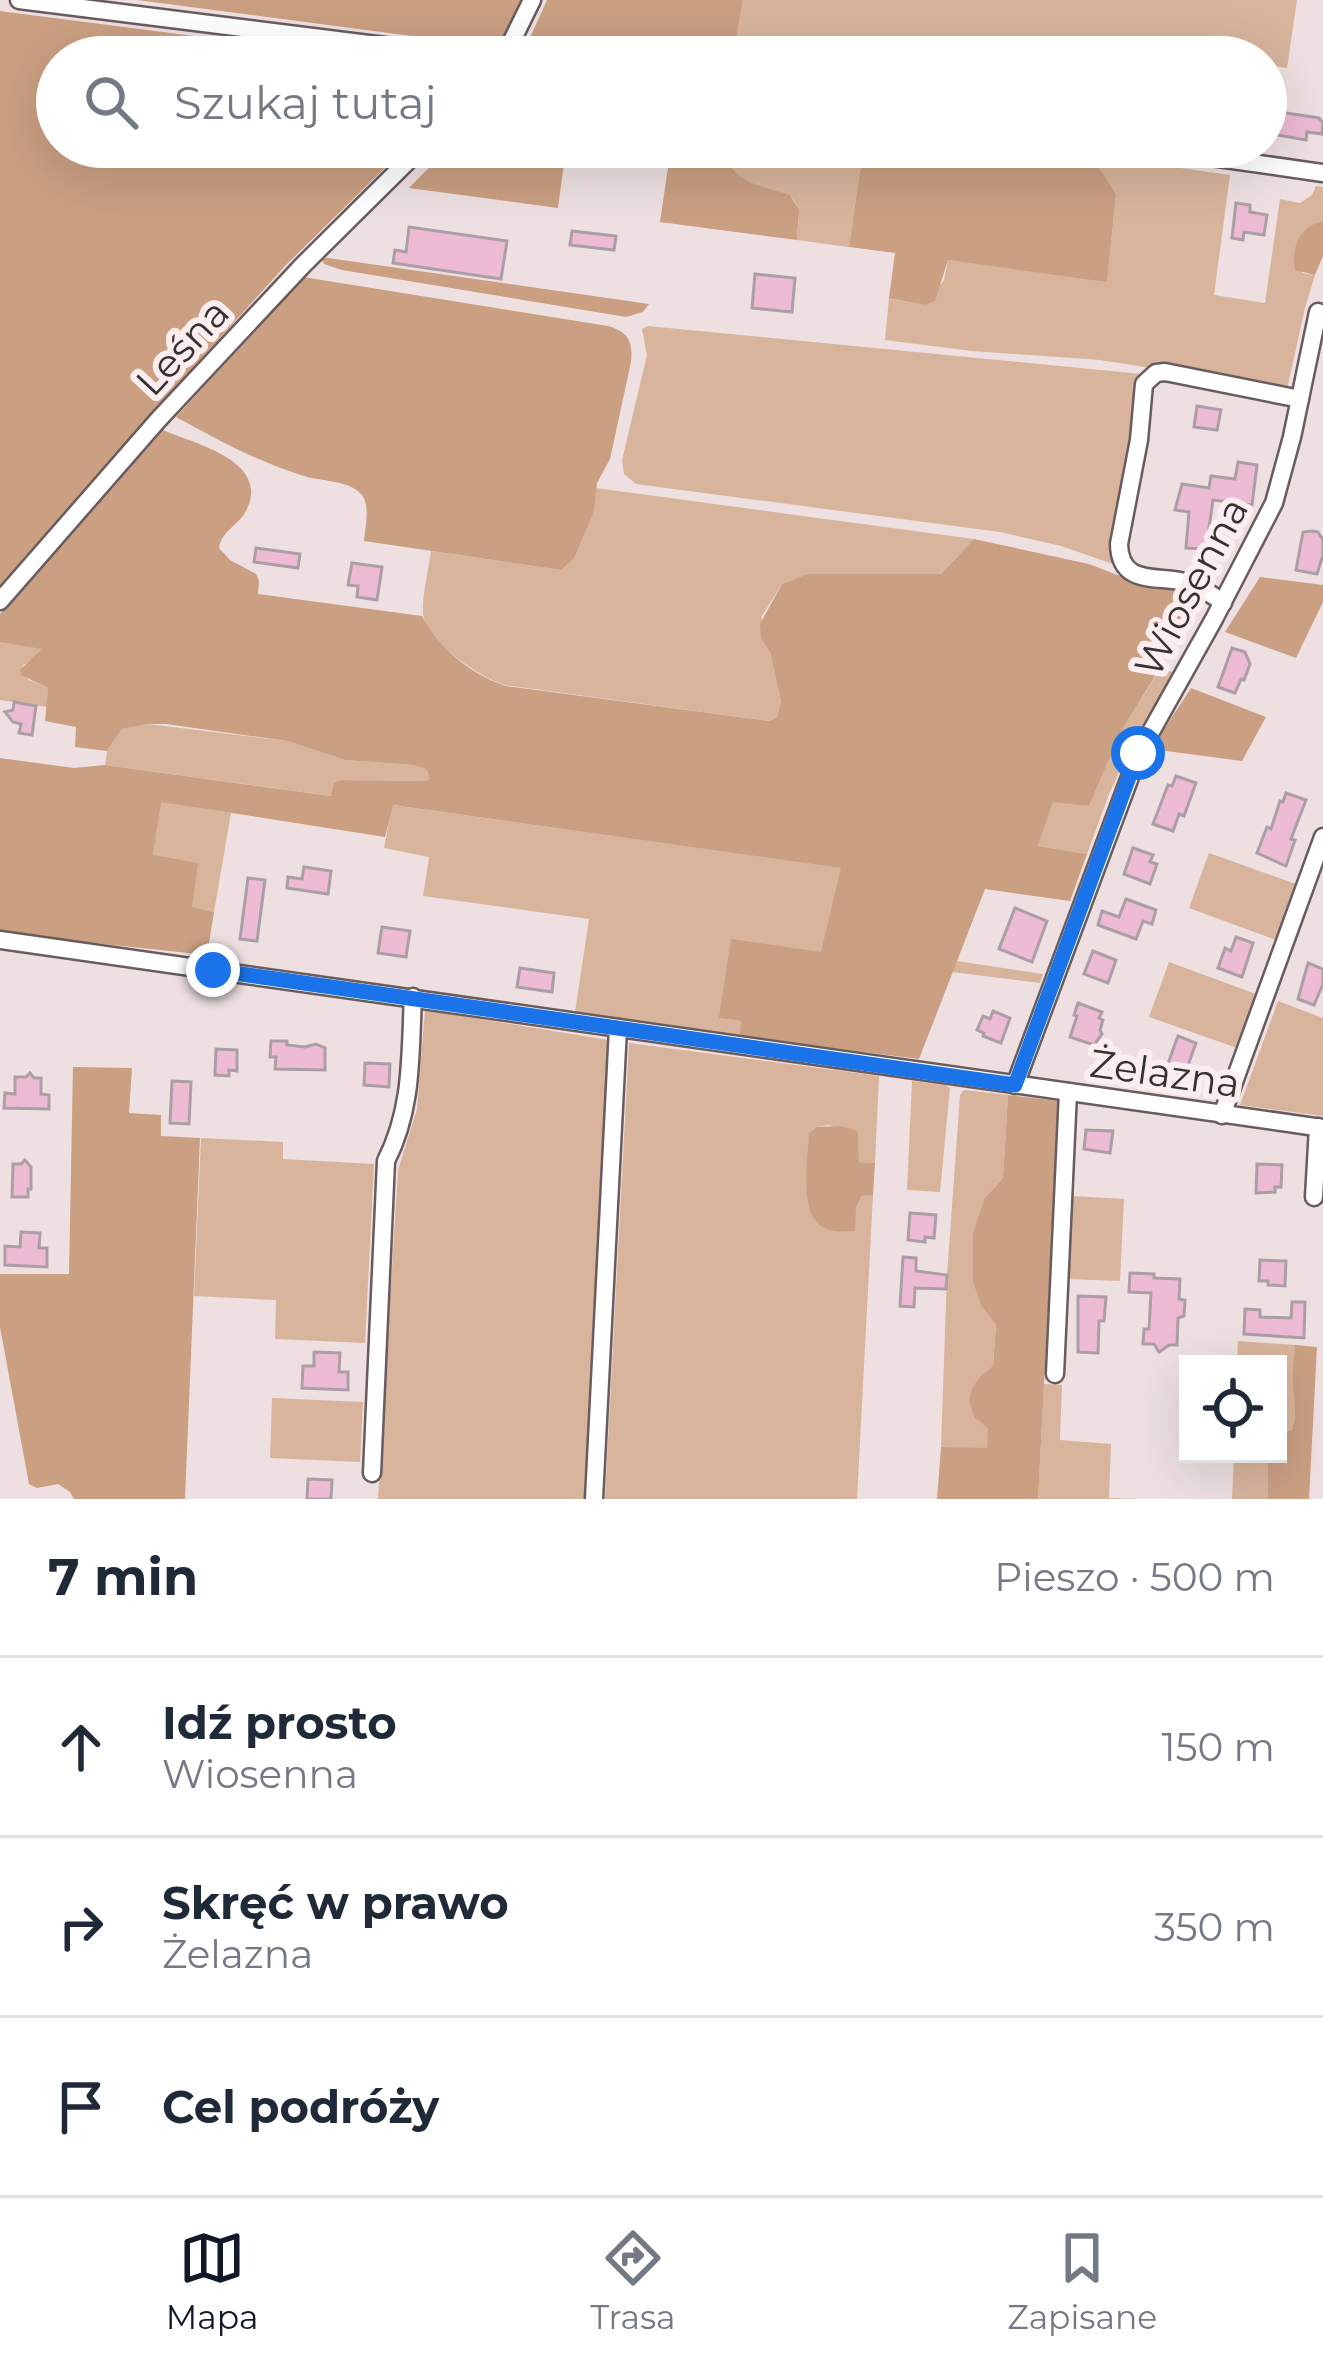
<!DOCTYPE html>
<html lang="pl">
<head>
<meta charset="utf-8">
<style>
	body { margin:0; font-family:Montserrat,sans-serif; background:#f6f6f7; color:#1f2937 }
	.controls { position:absolute; right:36px; bottom:36px; display:grid; overflow:hidden; border-radius:0px; box-shadow:0 12px 48px #0002 }
	.controls button { width:108px; height:108px; display:grid; place-items:center; padding:0; border:0; border-bottom:3px solid #e0e1e3; background:#fff; color:#1f2937; font:60px sans-serif }
	.stop { position:absolute; width:36px; height:36px; margin:-27px; border:9px solid #1a73e8; border-radius:50%; background:#fff }
	.stop.end { background:#1a73e8; border-color:#fff; box-shadow:0 3px 12px #0008 }
	.list { margin:0; padding:0; list-style:none }
	h2 { display:flex; justify-content:space-between; align-items:center; height:156px; margin:0; padding:0 48px; font-size:51px }
	h2 small { font-size:39px; font-weight:400; color:#747a83 }
	.list li { display:grid; grid-template-columns:78px 1fr auto; gap:36px; align-items:center; box-sizing:border-box; height:180px; padding:0 48px; border-top:3px solid #e0e1e3 }
	.list b { display:block; font-size:45px; white-space:nowrap }
	.list p { margin:0; font-size:39px; white-space:nowrap; color:#747a83 }
	.list em { font-size:39px; font-style:normal; color:#747a83 }
	.icon { flex:none; width:66px; height:66px; fill:none; stroke:currentColor; stroke-width:2; stroke-linecap:round; stroke-linejoin:round }
	.map { position:relative; flex:none; width:1323px; height:1499px; overflow:hidden }
	.search { position:absolute; background:#fff; box-shadow:0 12px 48px #0002; left:36px; right:36px; top:36px; height:132px; display:flex; align-items:center; gap:30px; box-sizing:border-box; padding:0 42px; border-radius:66px; color:#747a83; font-size:45px }
	.sheet { height:696px; background:#fff }
	nav { display:flex; justify-content:space-around; align-items:center; box-sizing:border-box; height:168px; border-top:3px solid #e0e1e3; background:#fff; font-size:33px; color:#747a83 }
	nav a { display:grid; justify-items:center; gap:6px }
	nav .on { color:#111827 }
	.map>svg:first-child { display:block }
</style>
</head>
<body>
<div class="map">
<svg width="1323" height="1499" viewBox="0 0 1323 1499">
	<rect width="100%" height="100%" fill="#eee0e1"/>
	<g fill="#d8b49c">
		<path d="M 743,0 L 1297,0 L 1287,68 L 1266,65 L 1266,57 L 733,57 Z"/>
		<path d="M 721,147 L 880,147 L 860,170 L 849,247 L 797,240 C 798,223 802,208 790,195 C 755,186 733,184 721,147 Z"/>
		<path d="M 1089,155 L 1230,175 L 1214,295 L 1265,303 L 1280,199 L 1300,203 L 1312,195 L 1316,186 L 1323,187 L 1323,221 L 1318,222 L 1302,273 L 1315,275 L 1305,308 L 1287,389 L 1100,360 L 972,351 L 885,340 L 889,298 L 925,305 L 944,280 L 948,260 L 1107,281 L 1116,196 L 1105,176 Z"/>
		<path d="M 648,326 L 1142,374 L 1116,565 L 1061,546 L 1000,532 L 636,484 L 624,474 L 622,460 L 647,355 L 642,329 Z"/>
		<path d="M 596,488 L 974,539 L 941,574 L 807,574 L 782,584 L 762,616 L 761,638 L 770,652 L 781,701 L 777,717 L 769,721 L 505,685 C 482,678 430,644 424,619 C 420,603 429,568 431,551 L 561,570 L 594,512 Z"/>
		<path d="M 0,642 L 40,647 L 42,650 L 31,662 L 23,665 L 27,679 L 48,688 L 47,707 L 0,700 Z"/>
		<path d="M 1161,667 L 1174,673 L 1136,736 L 1109,794 L 1087,854 L 1038,846 L 1053,801 L 1089,806 L 1121,732 Z"/>
		<path d="M 148,724 L 287,741 L 345,760 L 413,765 L 426,769 L 430,778 L 428,781 L 341,780 L 333,787 L 332,796 L 105,765 L 107,751 L 122,729 Z"/>
		<path d="M 160,801 L 231,813 L 214,912 L 192,908 L 153,856 Z"/>
		<path d="M 392,805 L 842,868 L 822,952 L 720,1018 L 741,1021 L 739,1036 L 575,1012 L 589,919 L 423,896 L 429,857 L 384,848 Z"/>
		<path d="M 1209,853 L 1296,884 L 1276,940 L 1189,908 Z"/>
		<path d="M 957,961 L 1043,974 L 1040,983 L 952,972 Z"/>
		<path d="M 1169,962 L 1256,994 L 1237,1048 L 1149,1017 Z"/>
		<path d="M 1278,1001 L 1323,1018 L 1323,1116 L 1240,1105 Z"/>
		<path d="M 425,1010 L 608,1040 L 585,1499 L 378,1499 L 398,1170 L 417,1109 Z"/>
		<path d="M 629,1043 L 879,1076 L 875,1163 L 859,1162 L 858,1133 L 829,1125 L 816,1127 L 809,1135 L 807,1193 L 856,1208 L 862,1196 L 873,1195 L 857,1499 L 605,1499 Z"/>
		<path d="M 912,1081 L 945,1085 L 950,1088 L 940,1192 L 907,1190 Z"/>
		<path d="M 964,1090 L 1008,1095 L 1003,1178 L 984,1199 L 973,1233 L 982,1307 L 996,1323 L 987,1449 L 941,1447 L 947,1275 L 960,1095 Z"/>
		<path d="M 201,1138 L 283,1142 L 283,1159 L 374,1164 L 365,1343 L 275,1339 L 276,1300 L 194,1296 Z"/>
		<path d="M 1071,1196 L 1124,1199 L 1120,1281 L 1067,1279 Z"/>
		<path d="M 1238,1341 L 1295,1345 C 1293,1374 1299,1402 1292,1430 L 1278,1433 L 1278,1364 L 1237,1364 Z"/>
		<path d="M 1044,1384 L 1062,1385 L 1060,1440 L 1111,1444 L 1109,1498 L 1139,1499 L 1038,1499 Z"/>
		<path d="M 272,1398 L 363,1402 L 360,1462 L 270,1458 Z"/>
		<path d="M 1234,1454 L 1268,1454 L 1268,1499 L 1232,1499 Z"/>
	</g>
	<g fill="#ca9f82">
		<path d="M 137,0 L 521,0 L 504,39 L 488,46 Z"/>
		<path d="M 547,0 L 743,0 L 733,57 L 581,57 L 534,51 L 528,42 Z"/>
		<path d="M 0,11 L 358,57 L 57,57 L 57,147 L 406,147 L 285,266 L 141,425 L 0,590 Z"/>
		<path d="M 449,147 L 502,147 L 521,160 L 548,166 L 564,163 L 558,208 L 409,188 Z"/>
		<path d="M 671,147 L 721,147 C 732,183 758,185 790,195 L 799,210 L 797,240 L 660,222 Z"/>
		<path d="M 880,147 L 1027,147 L 1089,155 L 1105,176 L 1116,195 L 1107,282 L 948,260 L 935,301 L 925,305 L 889,298 L 895,253 L 849,247 L 860,170 Z"/>
		<path d="M 1323,221 L 1323,256 L 1315,275 L 1295,270 C 1291,246 1300,226 1323,221 Z"/>
		<path d="M 321,257 L 649,304 L 643,312 L 626,317 L 342,270 L 324,264 Z"/>
		<path d="M 303,277 L 608,326 C 629,332 633,342 631,362 L 610,459 L 597,483 L 594,511 L 574,558 L 561,570 L 364,541 C 365,528 371,505 361,494 C 350,481 323,481 307,477 C 260,463 218,440 176,417 Z"/>
		<path d="M 163,430 C 195,444 272,461 246,511 C 238,526 222,530 219,548 L 230,560 L 256,574 L 259,581 L 258,594 L 422,616 C 438,648 472,675 506,686 L 769,721 L 777,717 L 781,701 L 770,652 L 761,639 L 760,624 L 782,584 L 807,574 L 941,574 L 974,539 L 1089,564 L 1128,579 L 1188,593 L 1198,605 L 1121,732 L 1089,806 L 1053,802 L 1038,846 L 1087,854 L 1070,901 L 985,889 L 919,1059 L 739,1036 L 741,1021 L 719,1018 L 731,939 L 821,952 L 841,868 L 393,805 L 385,837 L 161,802 L 153,855 L 198,863 L 192,907 L 214,912 L 207,955 L 0,933 L 0,758 L 74,768 L 105,765 L 331,796 L 334,783 L 341,780 L 427,781 L 430,778 L 426,769 L 413,765 L 345,760 L 287,741 L 166,724 L 148,724 L 122,729 L 107,751 L 75,747 L 76,727 L 45,721 L 48,688 L 21,675 L 20,670 L 42,649 L 0,642 L 0,614 Z"/>
		<path d="M 1260,577 L 1323,585 L 1323,602 L 1296,658 L 1225,632 Z"/>
		<path d="M 1191,688 L 1266,717 L 1242,761 L 1151,749 Z"/>
		<path d="M 73,1067 L 132,1068 L 129,1113 L 161,1115 L 161,1136 L 200,1138 L 185,1499 L 74,1499 L 70,1492 L 58,1484 L 37,1488 L 29,1484 L 0,1327 L 0,1274 L 69,1274 Z"/>
		<path d="M 1008,1095 L 1059,1101 L 1038,1499 L 937,1499 L 941,1447 L 987,1448 L 988,1428 L 975,1418 C 963,1394 974,1381 993,1366 L 996,1324 L 982,1307 L 973,1282 L 973,1233 L 984,1199 L 1003,1178 Z"/>
		<path d="M 838,1126 L 853,1129 L 858,1133 L 859,1162 L 875,1163 L 873,1195 L 862,1196 L 856,1208 L 855,1231 C 845,1231 834,1233 825,1228 C 798,1216 808,1159 809,1134 L 816,1127 Z"/>
		<path d="M 1295,1345 L 1317,1347 L 1309,1499 L 1268,1499 L 1268,1454 L 1278,1454 L 1278,1433 L 1292,1430 C 1298,1409 1293,1398 1293,1377 C 1293,1367 1294,1356 1295,1345 Z"/>
	</g>
	<g fill="#eebbd4" stroke="#ab9fa5" stroke-width="3">
		<path d="M 1266,110 L 1319,118 L 1323,123 L 1322,134 L 1307,132 L 1306,140 L 1266,133 Z"/>
		<path d="M 1236,203 L 1250,205 L 1250,212 L 1267,215 L 1264,235 L 1244,232 L 1243,240 L 1232,238 Z"/>
		<path d="M 409,227 L 507,241 L 501,279 L 393,263 L 395,250 L 406,252 Z"/>
		<path d="M 572,231 L 616,236 L 614,250 L 570,245 Z"/>
		<path d="M 755,274 L 795,278 L 792,312 L 752,308 Z"/>
		<path d="M 1197,406 L 1221,410 L 1217,430 L 1194,427 Z"/>
		<path d="M 1238,462 L 1257,465 L 1252,505 L 1213,500 L 1206,549 L 1186,548 L 1189,512 L 1175,510 L 1182,484 L 1209,488 L 1211,476 L 1235,479 Z"/>
		<path d="M 1312,531 L 1318,532 L 1323,540 L 1323,555 L 1317,574 L 1296,570 L 1303,532 Z"/>
		<path d="M 256,548 L 300,554 L 298,568 L 254,562 Z"/>
		<path d="M 352,563 L 382,567 L 377,600 L 357,597 L 358,586 L 348,585 Z"/>
		<path d="M 1232,648 L 1245,652 L 1250,664 L 1244,680 L 1241,679 L 1235,693 L 1218,687 Z"/>
		<path d="M 14,702 L 36,706 L 32,735 L 19,733 L 21,724 L 13,722 L 5,712 L 13,710 Z"/>
		<path d="M 1176,776 L 1196,783 L 1184,816 L 1179,814 L 1173,831 L 1153,824 L 1168,785 L 1172,786 Z"/>
		<path d="M 1286,793 L 1306,800 L 1291,839 L 1295,840 L 1286,866 L 1257,853 L 1267,827 L 1271,829 L 1280,801 L 1283,802 Z"/>
		<path d="M 1133,848 L 1153,855 L 1150,862 L 1157,864 L 1150,884 L 1124,874 Z"/>
		<path d="M 304,867 L 331,871 L 328,894 L 287,888 L 288,877 L 302,879 Z"/>
		<path d="M 248,878 L 265,880 L 257,941 L 240,939 Z"/>
		<path d="M 1126,899 L 1156,910 L 1152,924 L 1143,921 L 1136,939 L 1098,925 L 1102,911 L 1119,917 Z"/>
		<path d="M 1015,908 L 1047,921 L 1032,962 L 999,949 Z"/>
		<path d="M 382,927 L 410,931 L 406,957 L 378,953 Z"/>
		<path d="M 1236,937 L 1253,943 L 1242,977 L 1218,968 L 1225,948 L 1231,951 Z"/>
		<path d="M 1093,951 L 1116,960 L 1108,983 L 1084,974 Z"/>
		<path d="M 1308,963 L 1323,969 L 1323,984 L 1314,1005 L 1298,999 Z"/>
		<path d="M 520,968 L 554,973 L 552,992 L 517,987 Z"/>
		<path d="M 1078,1003 L 1102,1012 L 1099,1018 L 1103,1020 L 1100,1030 L 1102,1034 L 1094,1045 L 1070,1037 L 1077,1016 L 1074,1015 Z"/>
		<path d="M 993,1011 L 1010,1018 L 1001,1043 L 983,1036 L 984,1033 L 977,1030 L 983,1016 L 990,1019 Z"/>
		<path d="M 1178,1036 L 1196,1043 L 1183,1079 L 1165,1072 Z"/>
		<path d="M 271,1041 L 287,1041 L 287,1045 L 305,1047 L 316,1044 L 325,1048 L 325,1070 L 275,1069 L 276,1057 L 270,1057 Z"/>
		<path d="M 216,1049 L 237,1050 L 237,1071 L 229,1070 L 229,1076 L 215,1075 Z"/>
		<path d="M 365,1063 L 390,1064 L 389,1087 L 364,1085 Z"/>
		<path d="M 30,1073 L 34,1078 L 41,1078 L 41,1094 L 49,1095 L 49,1109 L 4,1108 L 5,1093 L 15,1094 L 15,1077 L 26,1077 Z"/>
		<path d="M 172,1081 L 191,1082 L 189,1124 L 170,1123 Z"/>
		<path d="M 1086,1130 L 1113,1131 L 1110,1153 L 1084,1149 Z"/>
		<path d="M 25,1160 L 31,1167 L 31,1189 L 28,1189 L 28,1197 L 12,1197 L 13,1164 L 21,1164 Z"/>
		<path d="M 1257,1164 L 1282,1165 L 1281,1187 L 1275,1187 L 1275,1192 L 1256,1193 Z"/>
		<path d="M 910,1213 L 936,1215 L 934,1238 L 925,1237 L 925,1242 L 908,1240 Z"/>
		<path d="M 21,1232 L 40,1233 L 39,1248 L 47,1248 L 47,1267 L 5,1265 L 5,1246 L 20,1247 Z"/>
		<path d="M 903,1257 L 916,1258 L 916,1271 L 947,1275 L 946,1289 L 915,1288 L 914,1307 L 900,1306 Z"/>
		<path d="M 1260,1260 L 1286,1261 L 1285,1286 L 1268,1285 L 1268,1281 L 1259,1281 Z"/>
		<path d="M 1130,1273 L 1154,1274 L 1154,1278 L 1180,1279 L 1179,1299 L 1185,1300 L 1184,1316 L 1178,1318 L 1177,1345 L 1169,1345 L 1159,1352 L 1154,1344 L 1143,1344 L 1144,1329 L 1149,1329 L 1151,1293 L 1129,1292 Z"/>
		<path d="M 1078,1296 L 1106,1297 L 1104,1321 L 1099,1321 L 1098,1353 L 1078,1352 Z"/>
		<path d="M 1292,1302 L 1305,1302 L 1304,1338 L 1244,1334 L 1245,1309 L 1260,1310 L 1260,1317 L 1291,1318 Z"/>
		<path d="M 314,1352 L 340,1353 L 339,1372 L 348,1372 L 348,1390 L 302,1388 L 303,1366 L 314,1366 Z"/>
		<path d="M 308,1479 L 332,1480 L 331,1499 L 307,1499 Z"/>
	</g>
	<g fill="none" stroke-linecap="round" stroke-linejoin="round">
		<defs>
			<g id="minor">
				<path d="M 19,0 L 473,57"/>
				<path d="M 504,57 L 532,0"/>
				<path d="M 1140,147 L 1323,173"/>
				<path d="M 0,601 L 158,420 L 303,265 L 422,147"/>
				<path d="M 1223,603 C 1213,595 1200,587 1188,583 C 1160,574 1120,588 1119,544 L 1139,440 L 1144,384 L 1156,373 L 1165,372 L 1300,399"/>
				<path d="M 0,940 L 1323,1128"/>
				<path d="M 1015,1085 L 1139,753 L 1214,619 L 1274,503 L 1292,437 L 1318,312"/>
				<path d="M 1222,1115 L 1323,837"/>
				<path d="M 1314,1197 L 1318,1127"/>
				<path d="M 1055,1374 L 1068,1092"/>
				<path d="M 372,1473 L 386,1161 C 413,1108 410,1055 413,997"/>
				<path d="M 594,1499 L 618,1028"/>
			</g>
		</defs>
		<use href="#minor" stroke="#695c5e" stroke-width="21"/>
		<use href="#minor" stroke="#fff" stroke-width="16"/>
	</g>
	<g fill="none" stroke-linecap="round" stroke-linejoin="round">
		<path stroke="#1a73e8" stroke-width="15" d="M 213,970 L 1015,1085 L 1138,753"/>
	</g>
	<g text-anchor="middle" dominant-baseline="central" stroke-width="12" stroke-linejoin="round" paint-order="stroke">
		<g font-size="39" fill="#373232" stroke="#fcedef">
			<text transform="translate(182 347) rotate(-47)">Leśna</text>
			<text transform="translate(1191 587) rotate(-62)">Wiosenna</text>
			<text transform="translate(1165 1073) rotate(8)">Żelazna</text>
		</g>
	</g>
</svg>
<div class="controls">
<button><svg class="icon" aria-label="locate" viewBox="0 0 24 24"><circle cx="12" cy="12" r="6"/><path d="M12 2v4M12 18v4M2 12h4M18 12h4"/></svg></button>
</div>
<div class="stop" style="left:1138px;top:753px"></div>
<div class="stop end" style="left:213px;top:970px"></div>
<div class="search"><svg class="icon" aria-label="search" viewBox="0 0 24 24"><circle cx="10" cy="10" r="6"/><path d="M15 15l6 6"/></svg>Szukaj tutaj</div>
</div>
<section class="sheet">
<h2>7 min<small>Pieszo · 500 m</small></h2>
<ul class="list">
<li><svg class="icon" aria-label="ahead" viewBox="0 0 24 24"><path d="M12 20V5M6 11l6-6 6 6"/></svg><div><b>Idź prosto</b><p>Wiosenna</p></div><em>150 m</em></li>
<li><svg class="icon" aria-label="right" viewBox="0 0 24 24"><path d="M7 20v-9h11M14 6l5 5-5 5"/></svg><div><b>Skręć w prawo</b><p>Żelazna</p></div><em>350 m</em></li>
<li><svg class="icon" aria-label="arrive" viewBox="0 0 24 24"><path d="M6 21V4h12l-3 4 3 4H6"/></svg><div><b>Cel podróży</b></div></li>
</ul>
</section>
<nav>
<a class="on"><svg class="icon" aria-label="map" viewBox="0 0 24 24"><path d="M3 6l6-2 6 2 6-2v14l-6 2-6-2-6 2zM9 4v14M15 6v14"/></svg>Mapa</a>
<a><svg class="icon" aria-label="directions" viewBox="0 0 24 24"><path d="M12 3l9 9-9 9-9-9zM9 14v-3h6M13 9l2 2-2 2"/></svg>Trasa</a>
<a><svg class="icon" aria-label="saved" viewBox="0 0 24 24"><path d="M7 4h10v16l-5-4-5 4z"/></svg>Zapisane</a>
</nav>
</body>
</html>
